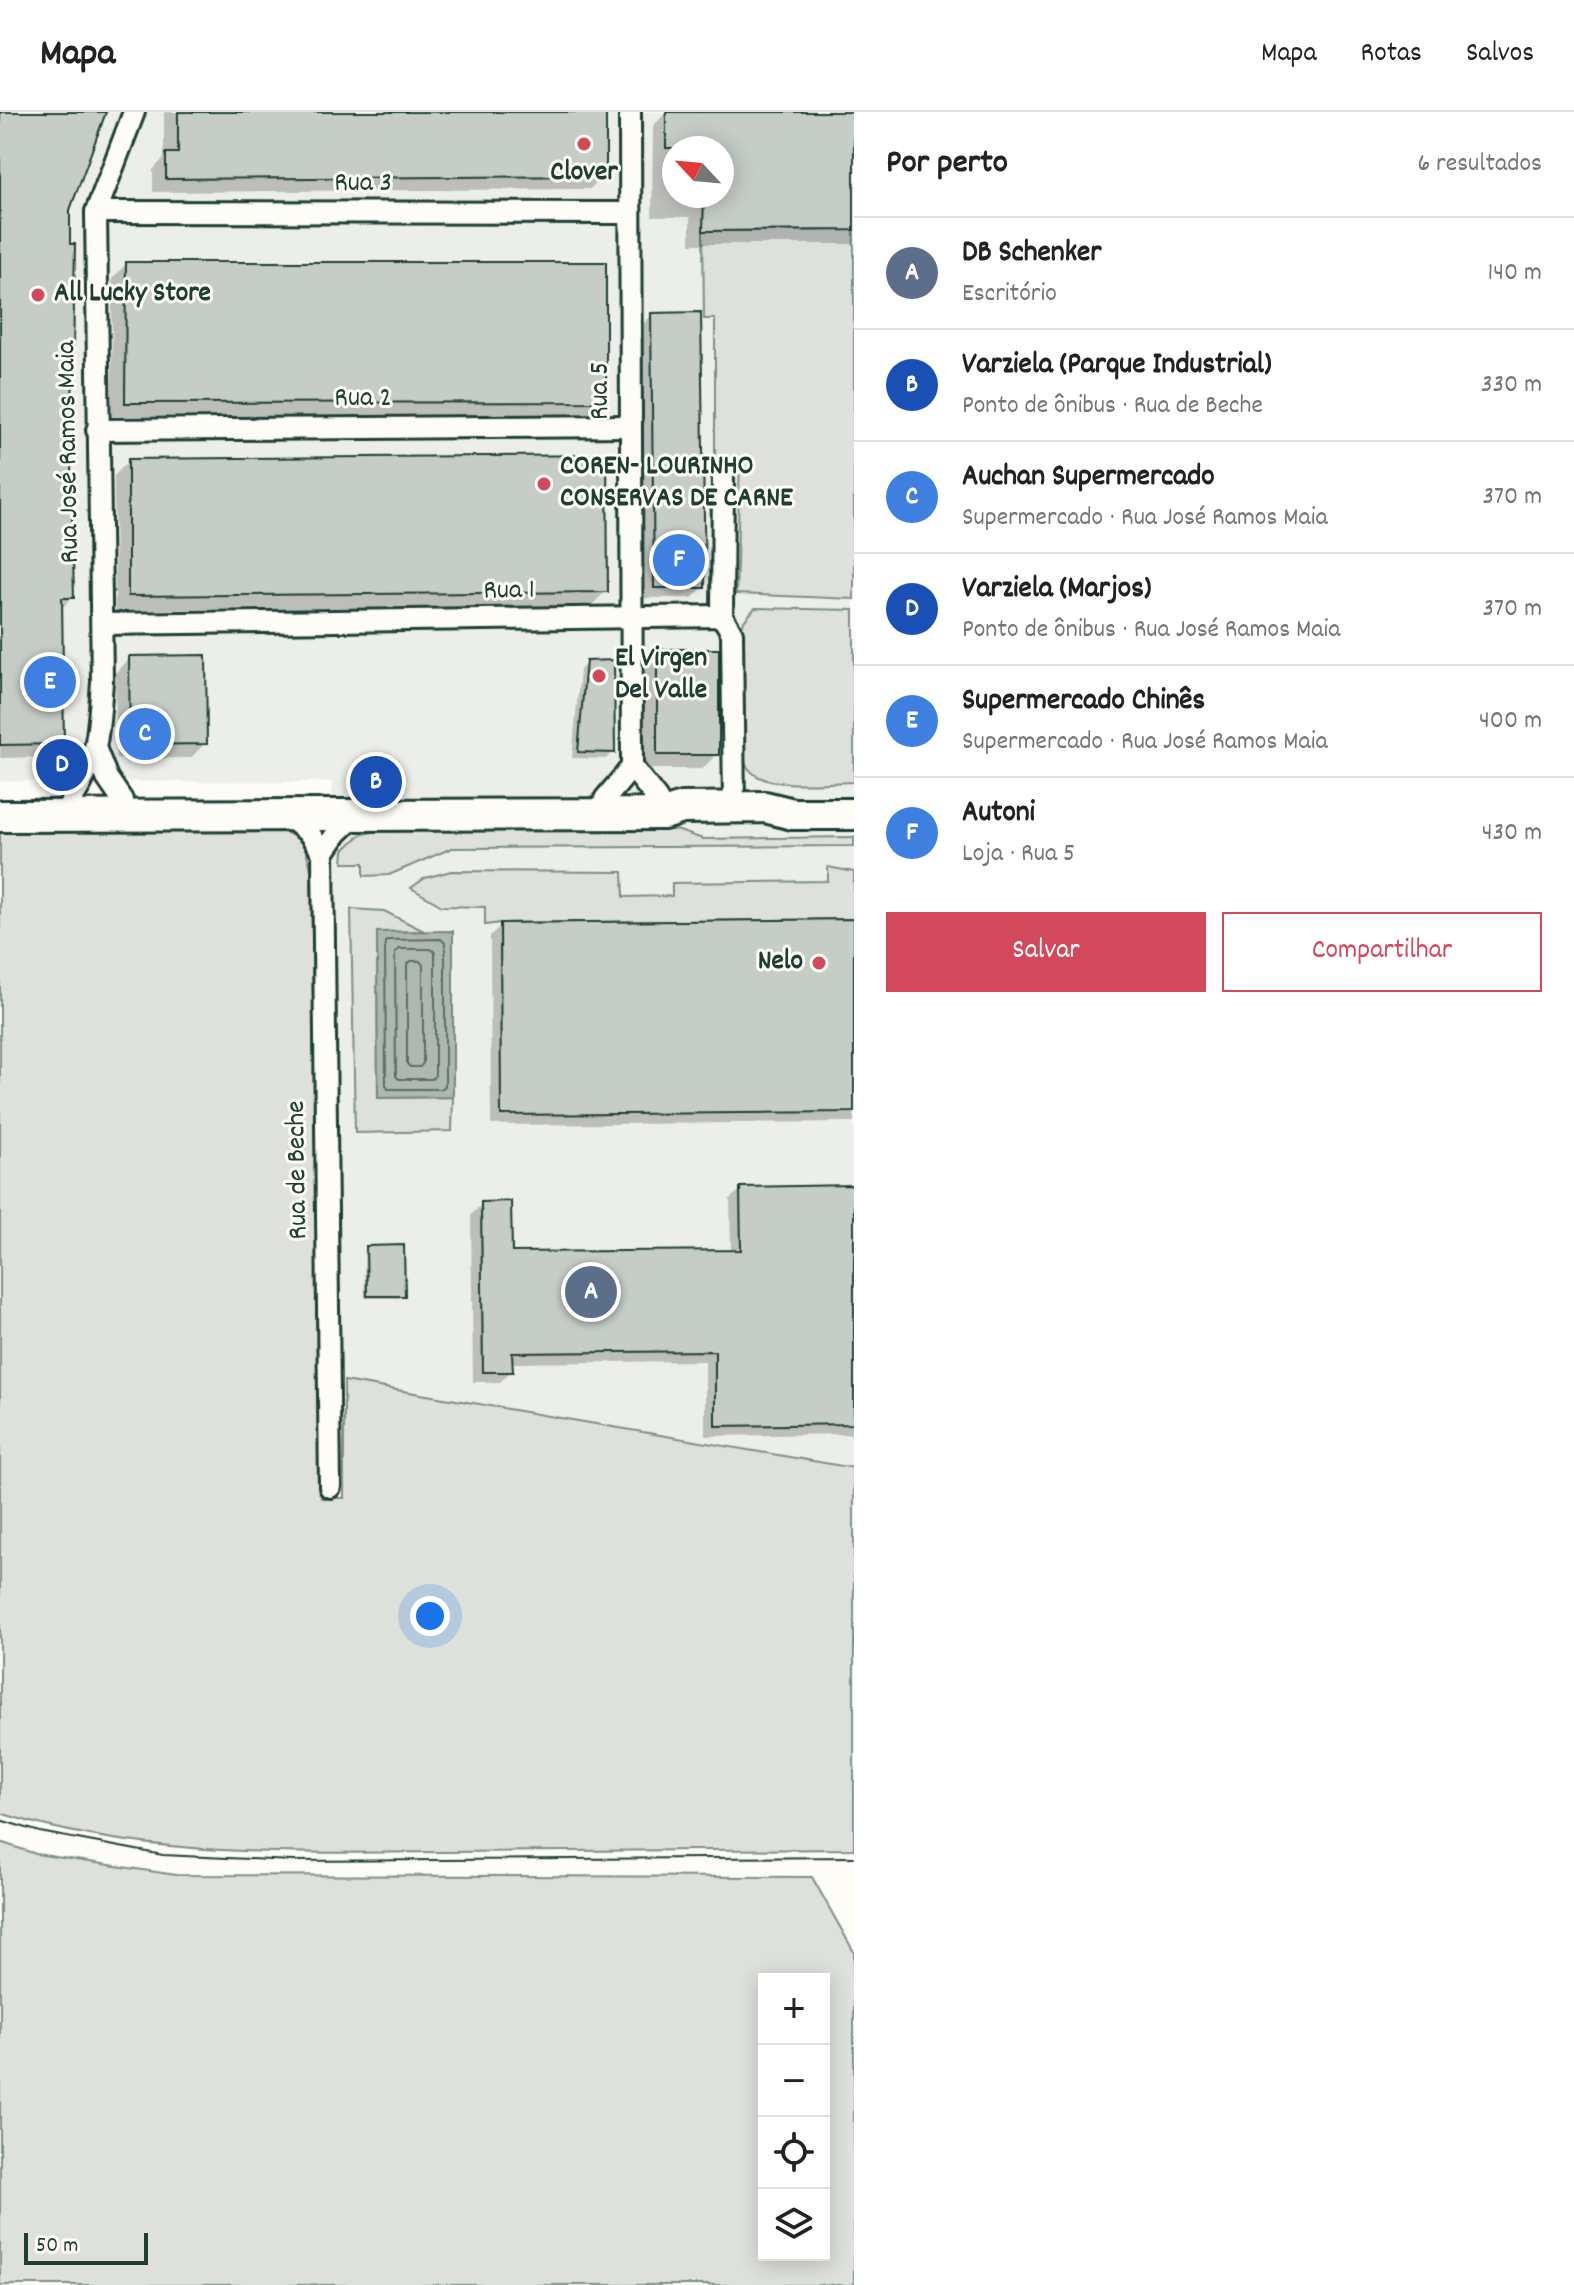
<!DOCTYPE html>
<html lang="pt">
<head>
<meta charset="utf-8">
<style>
	body { margin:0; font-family:Dekko,sans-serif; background:#f6f6f6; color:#222 }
	.controls { position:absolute; right:24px; bottom:24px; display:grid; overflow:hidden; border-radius:0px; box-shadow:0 4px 20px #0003 }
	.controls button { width:72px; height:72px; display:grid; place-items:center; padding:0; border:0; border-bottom:2px solid #e0e0e0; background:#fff; color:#222; font:40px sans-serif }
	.compass { position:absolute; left:662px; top:24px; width:72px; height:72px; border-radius:50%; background:#fff; box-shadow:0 4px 20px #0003; rotate:296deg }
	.scale { position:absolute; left:24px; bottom:20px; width:124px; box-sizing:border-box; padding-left:8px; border:4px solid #1f3d34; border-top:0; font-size:22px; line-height:28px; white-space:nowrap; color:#1f3d34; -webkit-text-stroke:6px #fdfcf7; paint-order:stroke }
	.you { position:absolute; left:430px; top:1504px; width:28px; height:28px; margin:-20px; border:6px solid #fff; border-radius:50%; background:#1a73e8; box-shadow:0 0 0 12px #1a73e833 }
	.badge { display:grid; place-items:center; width:52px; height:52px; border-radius:50%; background:#d1495b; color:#fff; font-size:26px; font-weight:700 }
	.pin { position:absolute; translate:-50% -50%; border:4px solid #fff; box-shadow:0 2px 8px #0006 }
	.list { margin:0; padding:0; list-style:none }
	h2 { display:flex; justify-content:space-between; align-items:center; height:104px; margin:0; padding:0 32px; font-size:34px }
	h2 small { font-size:26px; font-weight:400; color:#767676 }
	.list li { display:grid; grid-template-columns:52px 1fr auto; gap:24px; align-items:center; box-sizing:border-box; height:112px; padding:0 32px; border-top:2px solid #e0e0e0 }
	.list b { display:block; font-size:30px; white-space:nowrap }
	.list p { margin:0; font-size:26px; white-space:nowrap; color:#767676 }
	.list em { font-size:26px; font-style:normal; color:#767676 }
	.actions { display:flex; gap:16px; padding:24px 32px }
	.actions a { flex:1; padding:18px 0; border:2px solid #d1495b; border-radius:0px; text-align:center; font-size:28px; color:#d1495b }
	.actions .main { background:#d1495b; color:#fff }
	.icon { flex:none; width:44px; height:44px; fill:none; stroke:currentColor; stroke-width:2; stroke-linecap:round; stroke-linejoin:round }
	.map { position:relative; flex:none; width:854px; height:2173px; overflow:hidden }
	header { display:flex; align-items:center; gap:48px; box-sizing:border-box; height:112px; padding:0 40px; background:#fff; border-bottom:2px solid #e0e0e0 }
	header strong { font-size:38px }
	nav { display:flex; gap:44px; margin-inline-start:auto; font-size:28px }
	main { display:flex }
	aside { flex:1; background:#fff }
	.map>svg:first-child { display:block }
</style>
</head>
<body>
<header>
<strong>Mapa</strong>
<nav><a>Mapa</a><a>Rotas</a><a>Salvos</a></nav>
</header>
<main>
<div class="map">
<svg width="854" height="2173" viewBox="0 0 854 2173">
	<rect width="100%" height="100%" fill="#fdfcf7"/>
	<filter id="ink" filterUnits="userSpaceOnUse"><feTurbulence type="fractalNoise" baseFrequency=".0125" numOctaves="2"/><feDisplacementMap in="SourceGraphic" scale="16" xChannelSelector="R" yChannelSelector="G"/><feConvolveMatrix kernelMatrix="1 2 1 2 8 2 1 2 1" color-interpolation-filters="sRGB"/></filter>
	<g filter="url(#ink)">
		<path fill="#eceee9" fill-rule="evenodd" d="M 0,0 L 854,0 L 854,1356 L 337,1268 L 332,670 L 0,669 ZM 674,36 L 722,36 L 722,84 L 674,84 Z"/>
		<g fill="#dde0db" stroke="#7e8e88" stroke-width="2" fill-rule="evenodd">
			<path d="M 854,118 L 854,487 L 736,482 L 740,347 L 715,346 L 715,207 L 704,207 L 703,119 Z"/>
			<path d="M 755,496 L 854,498 L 854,670 C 829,670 781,676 759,665 C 749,660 744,650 739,641 L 739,523 L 744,509 Z"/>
			<path d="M 381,718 L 676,718 L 703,727 L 854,725 L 854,734 L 452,736 L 389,763 L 364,764 L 364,751 L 343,751 L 344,738 L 360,723 Z"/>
			<path d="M 0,719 L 281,719 C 303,725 307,737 311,758 L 321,1386 L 344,1386 L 344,1269 L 854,1356 L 854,1737 C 716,1738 578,1739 440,1740 C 293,1741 142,1746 0,1701 Z"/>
			<path d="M 828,755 L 854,760 L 854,807 L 500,811 L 485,813 L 485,795 L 442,794 L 411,776 L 425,766 L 451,759 L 623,760 L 624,785 L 672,784 L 672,771 L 828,769 Z"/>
			<path d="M 351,797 L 384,799 L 424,819 L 377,820 L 378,986 L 453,985 L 452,1019 L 355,1021 Z"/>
			<path d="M 0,1730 L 36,1742 L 176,1763 L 812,1765 L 854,1840 L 854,2173 L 0,2173 ZM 764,1867 L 824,1867 L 824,2143 L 764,2143 Z"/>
		</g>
		<path fill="#aeb8b1" stroke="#75877f" stroke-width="2" d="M 453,819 L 453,985 L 378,986 L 377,820 Z"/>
		<g fill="#0003" fill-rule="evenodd">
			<path d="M 0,0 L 105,0 L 68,97 L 72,485 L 60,498 L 62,631 L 48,645 L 0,646 Z"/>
			<path d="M 164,0 L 604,0 L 604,63 L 590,77 L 153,80 L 153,58 L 164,46 Z"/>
			<path d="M 667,0 L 854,0 L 854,132 L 690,132 L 690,105 L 652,105 L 653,14 ZM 674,36 L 722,36 L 722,84 L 674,84 Z"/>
			<path d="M 126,152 L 604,289 L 589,304 L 112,304 L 112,167 Z"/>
			<path d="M 652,203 L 703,475 L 692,486 L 644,486 L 641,214 Z"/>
			<path d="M 128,349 L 606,479 L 591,494 L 115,498 L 114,364 Z"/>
			<path d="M 658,539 L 717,642 L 702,657 L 644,657 L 644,554 Z"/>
			<path d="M 130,546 L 205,631 L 191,646 L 116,647 L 115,561 Z"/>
			<path d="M 587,551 L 613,640 L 606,647 L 572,646 L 580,558 Z"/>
			<path d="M 854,809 L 854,1010 L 491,1013 L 490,824 L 501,813 Z"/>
			<path d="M 854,1075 L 854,1322 L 705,1324 L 705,1249 L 511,1251 L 511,1259 L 500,1270 L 473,1270 L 471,1103 L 482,1092 L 510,1142 L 731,1140 L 730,1087 L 741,1077 Z"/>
			<path d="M 367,1136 L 403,1183 L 400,1186 L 365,1186 L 364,1139 Z"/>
		</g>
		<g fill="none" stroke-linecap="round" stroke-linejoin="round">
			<g stroke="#586e66" stroke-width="2">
				<path d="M 441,827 L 445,831 L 445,974 L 441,977 L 388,977 L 386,973 L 385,830 L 389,828 Z"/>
				<path d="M 399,837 L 431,837 L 435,840 L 435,963 L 432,967 L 399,967 L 396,964 L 395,841 Z"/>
				<path d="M 411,849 L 420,849 L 423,853 L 423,951 L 420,955 L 410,955 L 407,952 L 407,853 Z"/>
			</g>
		</g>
		<g fill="#c6cdc7" stroke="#1f3d34" stroke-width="2">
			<path d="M 0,0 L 106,0 L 70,98 L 70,132 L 75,132 L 71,361 L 74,486 L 62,486 L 64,632 L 0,633 Z"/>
			<path d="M 178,0 L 606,0 L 606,64 L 166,67 L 166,41 L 178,41 Z"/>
			<path d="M 666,0 L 854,0 L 854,118 L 703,119 L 704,84 L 722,84 L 722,36 L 666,36 Z"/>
			<path d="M 126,150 L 606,150 L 606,290 L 125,291 Z"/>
			<path d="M 701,200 L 705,476 L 654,476 L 651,201 Z"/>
			<path d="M 607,343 L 608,480 L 128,484 L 128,347 Z"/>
			<rect x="657" y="537" width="62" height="106"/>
			<path d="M 206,543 L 207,632 L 130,633 L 129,544 Z"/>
			<path d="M 614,548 L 615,641 L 578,640 L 586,549 Z"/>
			<path d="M 854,807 L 854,1000 L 501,1003 L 500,811 Z"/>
			<path d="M 854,1073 L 854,1312 L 715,1314 L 715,1239 L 512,1241 L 513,1260 L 483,1260 L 481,1090 L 511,1089 L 512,1140 L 741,1138 L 740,1075 Z"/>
			<path d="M 404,1133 L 405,1184 L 367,1184 L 366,1134 Z"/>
		</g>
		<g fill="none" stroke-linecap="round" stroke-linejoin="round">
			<defs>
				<g id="minor">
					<path d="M 630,0 L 632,655 L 657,687"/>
					<path d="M 96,100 L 630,101"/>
					<path d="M 97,318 L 629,314"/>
					<path d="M 722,504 L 723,357"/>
					<path d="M 102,512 L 722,504 L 732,521 L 734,695"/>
					<path d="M 96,638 L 107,666 L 122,688"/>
					<path d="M 72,687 C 100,643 98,619 102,570 L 96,100 L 134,0"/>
					<path d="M 605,687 L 632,655"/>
					<path d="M 288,704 L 309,721 L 323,741 L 330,1375"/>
					<path d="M 323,741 L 337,721 L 356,703"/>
				</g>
				<path id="primary" d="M 0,704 L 664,702 L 682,696 L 765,695 L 793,702 L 854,702"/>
			</defs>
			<use href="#minor" stroke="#1f3d34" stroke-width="26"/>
			<use href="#primary" stroke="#1f3d34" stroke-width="36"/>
			<use href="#minor" stroke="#fdfcf7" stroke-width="20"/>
			<use href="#primary" stroke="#fdfcf7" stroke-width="30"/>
			<path stroke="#1f3d34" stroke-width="2" d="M 0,1708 L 40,1720 L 163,1743 L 292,1749 L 854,1745"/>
		</g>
	</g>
	<g fill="#d1495b" stroke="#fdfcf7" stroke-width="3">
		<circle cx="584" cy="32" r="8"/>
		<circle cx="38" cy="183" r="8"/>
		<circle cx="544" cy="372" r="8"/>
		<circle cx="599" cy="564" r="8"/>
		<circle cx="819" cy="851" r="8"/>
	</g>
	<g text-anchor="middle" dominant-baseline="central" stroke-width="6" stroke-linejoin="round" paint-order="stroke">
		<g font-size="28" font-weight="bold" fill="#1f3d34" stroke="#fdfcf7" text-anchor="start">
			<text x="584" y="62" text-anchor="middle">Clover</text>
			<text x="54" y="183">All Lucky Store</text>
			<text x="560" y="356">COREN- LOURINHO<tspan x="560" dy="32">CONSERVAS DE CARNE</tspan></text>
			<text x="615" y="548">El Virgen<tspan x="615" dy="32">Del Valle</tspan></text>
			<text x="803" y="851" text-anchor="end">Nelo</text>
		</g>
		<g font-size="28" fill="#1f3d34" stroke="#fdfcf7">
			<text x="363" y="73">Rua 3</text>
			<text transform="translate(602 279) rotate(-90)">Rua 5</text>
			<text x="363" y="288">Rua 2</text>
			<text transform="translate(70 340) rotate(-91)">Rua José Ramos Maia</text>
			<text transform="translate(509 480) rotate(-1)">Rua 1</text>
			<text transform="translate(299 1058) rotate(-91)">Rua de Beche</text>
		</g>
	</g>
</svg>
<div class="controls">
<button>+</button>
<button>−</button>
<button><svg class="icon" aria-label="locate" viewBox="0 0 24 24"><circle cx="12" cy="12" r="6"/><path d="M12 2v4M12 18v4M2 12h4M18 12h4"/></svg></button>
<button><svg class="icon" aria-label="layers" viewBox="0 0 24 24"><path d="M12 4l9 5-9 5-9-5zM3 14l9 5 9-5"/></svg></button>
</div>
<svg class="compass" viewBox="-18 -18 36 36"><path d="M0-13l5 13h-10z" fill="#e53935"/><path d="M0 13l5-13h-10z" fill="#767676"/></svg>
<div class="scale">50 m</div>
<div class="you"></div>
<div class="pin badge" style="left:591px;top:1180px;background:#5c6f8a">A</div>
<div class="pin badge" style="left:376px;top:670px;background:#1a4fb4">B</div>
<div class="pin badge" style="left:145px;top:622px;background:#3f7fe0">C</div>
<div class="pin badge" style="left:62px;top:653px;background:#1a4fb4">D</div>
<div class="pin badge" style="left:50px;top:570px;background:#3f7fe0">E</div>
<div class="pin badge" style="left:679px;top:448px;background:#3f7fe0">F</div>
</div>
<aside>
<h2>Por perto<small>6 resultados</small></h2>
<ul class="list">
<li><span class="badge" style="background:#5c6f8a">A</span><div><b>DB Schenker</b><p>Escritório</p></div><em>140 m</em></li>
<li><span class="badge" style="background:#1a4fb4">B</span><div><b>Varziela (Parque Industrial)</b><p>Ponto de ônibus · Rua de Beche</p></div><em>330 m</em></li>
<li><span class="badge" style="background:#3f7fe0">C</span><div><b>Auchan Supermercado</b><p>Supermercado · Rua José Ramos Maia</p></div><em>370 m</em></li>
<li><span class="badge" style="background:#1a4fb4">D</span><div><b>Varziela (Marjos)</b><p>Ponto de ônibus · Rua José Ramos Maia</p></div><em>370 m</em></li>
<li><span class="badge" style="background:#3f7fe0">E</span><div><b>Supermercado Chinês</b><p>Supermercado · Rua José Ramos Maia</p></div><em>400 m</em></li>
<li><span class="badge" style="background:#3f7fe0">F</span><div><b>Autoni</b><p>Loja · Rua 5</p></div><em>430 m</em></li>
</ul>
<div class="actions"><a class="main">Salvar</a><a>Compartilhar</a></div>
</aside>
</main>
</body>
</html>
